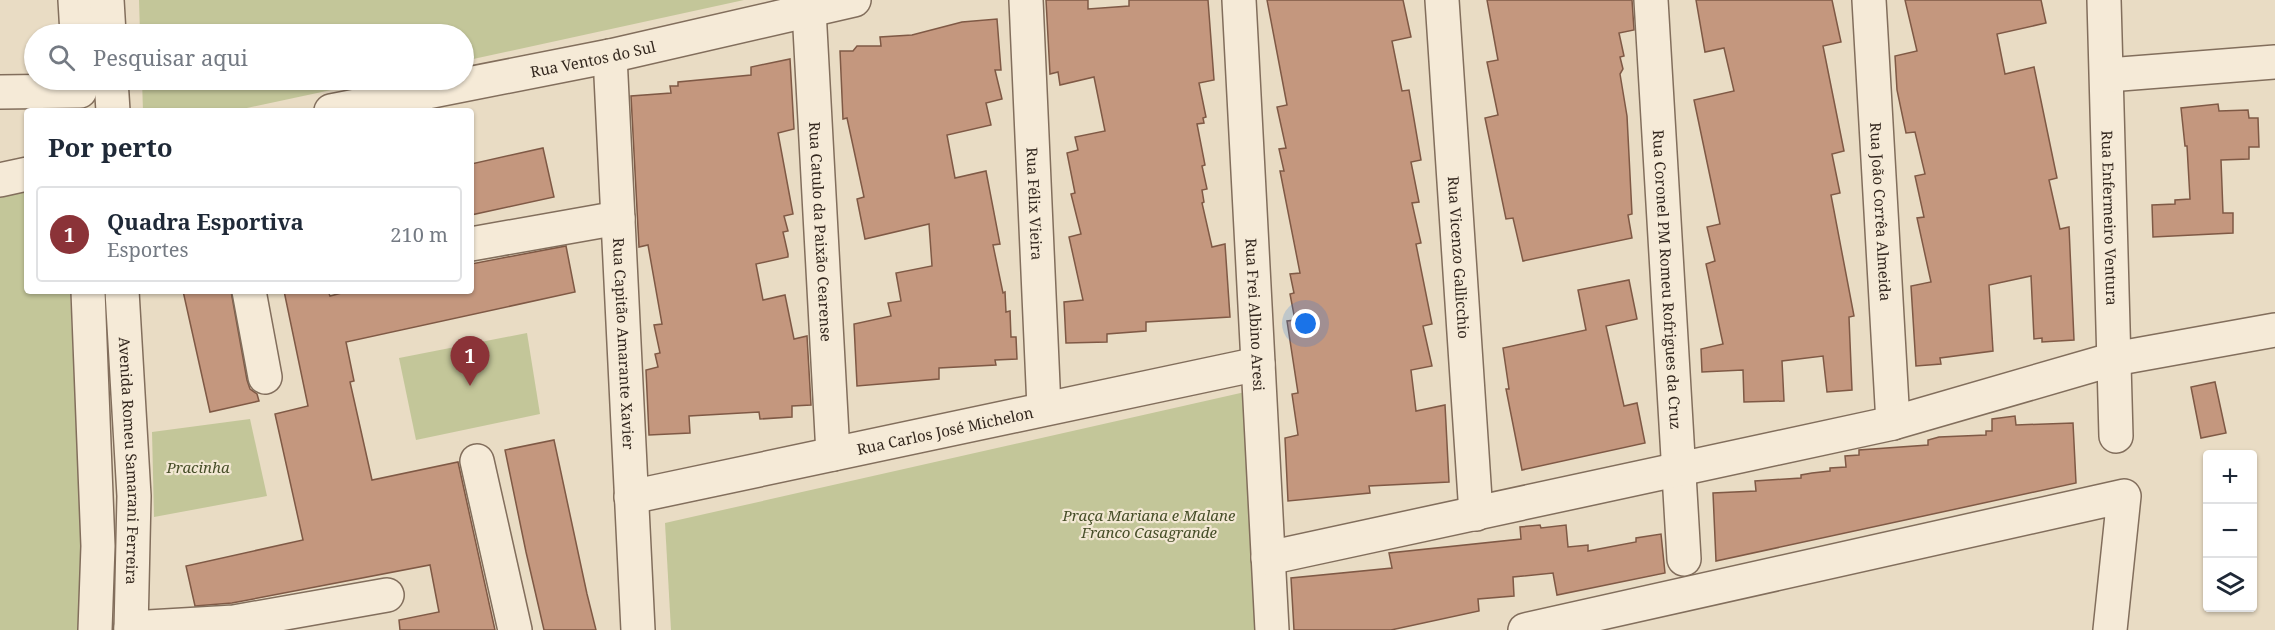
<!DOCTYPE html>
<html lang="pt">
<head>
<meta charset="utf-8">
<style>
	body { margin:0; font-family:"Noto Serif",serif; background:#f6f6f7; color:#1f2937 }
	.controls { position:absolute; right:18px; bottom:18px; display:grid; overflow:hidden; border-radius:6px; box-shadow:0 2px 4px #0004 }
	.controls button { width:54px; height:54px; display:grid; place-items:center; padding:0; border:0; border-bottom:2px solid #e0e1e3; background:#fff; color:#1f2937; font:30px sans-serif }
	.you { position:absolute; left:1306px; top:324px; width:21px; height:21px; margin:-15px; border:4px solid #fff; border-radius:50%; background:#1a73e8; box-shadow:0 0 0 9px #1a73e833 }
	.badge { display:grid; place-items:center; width:39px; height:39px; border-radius:50%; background:#8b3338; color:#fff; font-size:20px; font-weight:700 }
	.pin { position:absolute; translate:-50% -50px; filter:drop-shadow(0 2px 3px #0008) }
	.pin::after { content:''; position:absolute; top:32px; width:21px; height:18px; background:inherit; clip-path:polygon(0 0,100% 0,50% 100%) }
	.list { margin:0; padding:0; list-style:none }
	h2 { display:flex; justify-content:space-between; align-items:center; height:78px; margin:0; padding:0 24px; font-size:26px }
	h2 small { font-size:20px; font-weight:400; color:#747a83 }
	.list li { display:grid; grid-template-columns:39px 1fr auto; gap:18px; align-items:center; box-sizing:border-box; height:96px; margin:0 12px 12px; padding:0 12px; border:2px solid #e0e1e3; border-radius:6px }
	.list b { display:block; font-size:22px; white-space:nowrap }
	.list p { margin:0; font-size:20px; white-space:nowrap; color:#747a83 }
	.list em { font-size:20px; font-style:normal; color:#747a83 }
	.icon { flex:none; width:33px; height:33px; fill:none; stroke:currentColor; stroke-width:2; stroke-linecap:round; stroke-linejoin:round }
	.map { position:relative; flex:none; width:2275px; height:630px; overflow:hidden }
	.search { position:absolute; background:#fff; box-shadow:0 2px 4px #0004; left:24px; top:24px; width:450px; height:66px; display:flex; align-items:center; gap:15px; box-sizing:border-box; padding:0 21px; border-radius:33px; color:#747a83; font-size:22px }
	.panel { position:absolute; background:#fff; box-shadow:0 2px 4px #0004; left:24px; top:108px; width:450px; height:186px; border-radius:6px }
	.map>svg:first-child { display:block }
</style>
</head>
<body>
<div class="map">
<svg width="2275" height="630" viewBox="0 0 2275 630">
	<rect width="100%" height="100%" fill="#e9dcc4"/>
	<g fill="#c3c699">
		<path d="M 139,0 L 744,0 L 464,61 L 464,34 L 140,34 Z"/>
		<path d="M 142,80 L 378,80 L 233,111 L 143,111 Z"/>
		<path d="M 27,190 L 27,291 L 70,291 L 84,592 L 81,630 L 0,630 L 0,196 Z"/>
		<path d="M 527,333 L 540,414 L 416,440 L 399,358 Z"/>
		<path d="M 1245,392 L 1264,630 L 671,630 L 665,523 Z"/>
		<path d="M 250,419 L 267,496 L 154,517 L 152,432 Z"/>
	</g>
	<g fill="#c4977e" stroke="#7f5945" stroke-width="1.5">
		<path d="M 1046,0 L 1088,0 L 1088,9 L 1129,6 L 1129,0 L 1208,0 L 1214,80 L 1199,83 L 1206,117 L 1203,118 L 1204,123 L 1197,124 L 1205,165 L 1202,166 L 1207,189 L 1202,190 L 1204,202 L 1202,203 L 1212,247 L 1225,244 L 1230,317 L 1146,322 L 1146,331 L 1107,334 L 1107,342 L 1066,343 L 1064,302 L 1083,300 L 1069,237 L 1081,234 L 1071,194 L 1075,193 L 1067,153 L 1078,150 L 1075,137 L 1105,131 L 1094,77 L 1060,85 L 1058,72 L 1050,74 Z"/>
		<path d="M 1267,0 L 1403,0 L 1411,37 L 1392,41 L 1402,91 L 1409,90 L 1421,160 L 1411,162 L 1419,202 L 1412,203 L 1421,243 L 1416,244 L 1432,324 L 1423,326 L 1432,366 L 1411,370 L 1416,411 L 1445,405 L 1449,482 L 1369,486 L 1370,493 L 1288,501 L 1285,438 L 1298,435 L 1292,394 L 1298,393 L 1287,321 L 1295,320 L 1290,294 L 1294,293 L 1290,274 L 1300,273 L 1280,171 L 1284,171 L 1279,149 L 1286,148 L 1277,107 L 1287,105 Z"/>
		<path d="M 1487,0 L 1632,0 L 1634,30 L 1619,33 L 1624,56 L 1620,57 L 1623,69 L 1620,74 L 1627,116 L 1632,214 L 1628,215 L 1632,238 L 1523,261 L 1513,218 L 1506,219 L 1485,118 L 1498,115 L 1487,62 L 1498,60 Z"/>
		<path d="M 1696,0 L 1832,0 L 1841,42 L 1823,46 L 1844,151 L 1832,154 L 1840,193 L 1831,195 L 1854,316 L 1849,317 L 1852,390 L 1827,392 L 1823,356 L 1782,361 L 1784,401 L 1744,402 L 1743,370 L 1702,372 L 1701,349 L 1723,344 L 1706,264 L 1715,261 L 1707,227 L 1720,224 L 1694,100 L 1734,91 L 1724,48 L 1705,52 Z"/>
		<path d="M 1905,0 L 2041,0 L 2046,23 L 1997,34 L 2005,74 L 2034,67 L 2057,178 L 2049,180 L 2060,229 L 2069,227 L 2074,340 L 2042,342 L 2042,338 L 2034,339 L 2031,276 L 1989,285 L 1993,351 L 1940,358 L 1941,364 L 1916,366 L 1911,286 L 1931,282 L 1917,218 L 1924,217 L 1915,176 L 1925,174 L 1915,132 L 1906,133 L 1897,90 L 1895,56 L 1917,51 Z"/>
		<path d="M 997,19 L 1001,70 L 995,70 L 1002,99 L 986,103 L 991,125 L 947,135 L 955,178 L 986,171 L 1000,244 L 993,245 L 1003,293 L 1005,292 L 1006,312 L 1010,311 L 1011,337 L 1016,337 L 1017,359 L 995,360 L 996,365 L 939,368 L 939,379 L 857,386 L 854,324 L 891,316 L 888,303 L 901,301 L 896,273 L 932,266 L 929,224 L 865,239 L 857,199 L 864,197 L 847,118 L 843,119 L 840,51 L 853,51 L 857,46 L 881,46 L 880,37 L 912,35 L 962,22 Z"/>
		<path d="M 790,59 L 794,129 L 778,133 L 793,214 L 784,216 L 788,231 L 783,232 L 788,254 L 788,257 L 756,264 L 763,300 L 785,295 L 794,339 L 807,336 L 811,405 L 792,406 L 792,417 L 760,419 L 759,412 L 689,416 L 690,433 L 649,435 L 646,370 L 658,367 L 655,354 L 660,353 L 654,325 L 662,324 L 648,245 L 639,247 L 631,96 L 671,93 L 670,86 L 678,86 L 678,82 L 751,75 L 751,67 Z"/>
		<path d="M 2218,104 L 2219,111 L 2248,110 L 2249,118 L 2258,118 L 2259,147 L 2249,147 L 2249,159 L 2221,160 L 2223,213 L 2233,213 L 2233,233 L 2153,237 L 2152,205 L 2175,204 L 2175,200 L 2190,199 L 2187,146 L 2185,146 L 2181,108 Z"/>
		<path d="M 543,148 L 554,197 L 471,215 L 471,164 Z"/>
		<path d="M 566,246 L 575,292 L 346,342 L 354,381 L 350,382 L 372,480 L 458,462 L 495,630 L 400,630 L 399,620 L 439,612 L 430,565 L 232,603 L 195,606 L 186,566 L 303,540 L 275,414 L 308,406 L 284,291 L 328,291 L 330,296 L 349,291 L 471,291 L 471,264 Z"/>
		<path d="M 1629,280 L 1637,319 L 1606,326 L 1624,406 L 1637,403 L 1645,443 L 1522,470 L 1506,389 L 1509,389 L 1503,348 L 1586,330 L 1578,290 Z"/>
		<path d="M 183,291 L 231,291 L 247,380 L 250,389 L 257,394 L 259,401 L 210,412 Z"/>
		<path d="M 2215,382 L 2226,433 L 2201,438 L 2191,387 Z"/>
		<path d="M 2015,416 L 2016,425 L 2073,423 L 2076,483 L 1716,561 L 1713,493 L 1756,491 L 1755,481 L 1801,478 L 1801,475 L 1812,473 L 1830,471 L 1830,468 L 1846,467 L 1845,456 L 1859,455 L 1859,450 L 1928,445 L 1928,440 L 1939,437 L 1986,435 L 1986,431 L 1992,431 L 1992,419 Z"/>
		<path d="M 554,440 L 587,594 L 596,630 L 544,630 L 526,552 L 505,450 Z"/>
		<path d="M 1540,525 L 1541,528 L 1566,525 L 1568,547 L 1588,545 L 1588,551 L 1636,542 L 1636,538 L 1661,534 L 1665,573 L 1557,595 L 1553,573 L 1513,577 L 1514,596 L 1478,599 L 1479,611 L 1391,630 L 1294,630 L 1291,578 L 1392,568 L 1389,553 L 1521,539 L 1520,527 Z"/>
	</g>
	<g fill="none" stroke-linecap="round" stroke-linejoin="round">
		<defs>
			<g id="minor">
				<path d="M 75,0 L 77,34"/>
				<path d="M 107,0 L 109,34"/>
				<path id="s1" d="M 1026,0 L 1044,408"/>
				<path id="s2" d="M 1239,0 L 1272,630"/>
				<path id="s3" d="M 1442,0 L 1476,514"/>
				<path id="s4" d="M 1651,0 L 1684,559"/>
				<path id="s5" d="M 1869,0 L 1893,423"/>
				<path id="s6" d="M 2104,0 L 2116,436"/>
				<path id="s7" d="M 809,10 L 833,454"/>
				<path id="s8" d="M 610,56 L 638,630"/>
				<path d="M 2108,75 L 2275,62"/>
				<path d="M 111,80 L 113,111"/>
				<path d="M 0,92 L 80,91"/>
				<path id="s9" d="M 331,111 L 610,56 L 854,0"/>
				<path d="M 0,180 L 27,174"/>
				<path d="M 471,244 L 618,218"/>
				<path d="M 88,291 L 98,546 L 95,630"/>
				<path id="s10" d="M 122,291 L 134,496 L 131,630"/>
				<path d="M 249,291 L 265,377"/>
				<path d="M 477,461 L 515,630"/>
				<path id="s11" d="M 631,497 L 1258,364"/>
				<path d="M 1268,558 L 1893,423 L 2114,359 L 2275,330"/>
				<path d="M 131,628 L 234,622 L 387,595"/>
				<path d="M 1525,630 L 2124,496 L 2110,630"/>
			</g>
		</defs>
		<use href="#minor" stroke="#826e5c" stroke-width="36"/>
		<use href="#minor" stroke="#f5ead7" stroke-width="33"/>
	</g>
	<g text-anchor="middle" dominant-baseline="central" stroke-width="4.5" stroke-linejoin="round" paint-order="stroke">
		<g font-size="15" fill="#34281f" stroke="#f2e7d3">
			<text stroke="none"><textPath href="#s9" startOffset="267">Rua Ventos do Sul</textPath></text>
			<text stroke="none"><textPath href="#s1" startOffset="204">Rua Félix Vieira</textPath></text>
			<text stroke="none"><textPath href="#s5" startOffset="212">Rua João Corrêa Almeida</textPath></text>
			<text stroke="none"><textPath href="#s6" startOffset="218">Rua Enfermeiro Ventura</textPath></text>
			<text stroke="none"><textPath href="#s7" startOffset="222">Rua Catulo da Paixão Cearense</textPath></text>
			<text stroke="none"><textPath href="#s3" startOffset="258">Rua Vicenzo Gallicchio</textPath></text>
			<text stroke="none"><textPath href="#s4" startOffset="280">Rua Coronel PM Romeu Rofrigues da Cruz</textPath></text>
			<text stroke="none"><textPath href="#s2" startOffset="315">Rua Frei Albino Aresi</textPath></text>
			<text stroke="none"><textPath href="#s8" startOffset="288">Rua Capitão Amarante Xavier</textPath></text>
			<text stroke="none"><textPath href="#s11" startOffset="321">Rua Carlos José Michelon</textPath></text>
			<text stroke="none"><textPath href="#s10" startOffset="170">Avenida Romeu Samarani Ferreira</textPath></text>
		</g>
		<g font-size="15" font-style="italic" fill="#464e28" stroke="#f2e7d3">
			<text x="198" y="467">Pracinha</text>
			<text x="1149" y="515">Praça Mariana e Malane<tspan x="1149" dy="17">Franco Casagrande</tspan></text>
		</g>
	</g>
</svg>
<div class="controls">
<button>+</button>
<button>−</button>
<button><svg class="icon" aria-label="layers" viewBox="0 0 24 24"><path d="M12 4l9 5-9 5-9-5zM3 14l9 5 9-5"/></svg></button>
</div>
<div class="you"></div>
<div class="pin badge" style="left:470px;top:386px">1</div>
<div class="search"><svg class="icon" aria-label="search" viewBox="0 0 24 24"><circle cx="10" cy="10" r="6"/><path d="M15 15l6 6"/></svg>Pesquisar aqui</div>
<section class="panel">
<h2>Por perto<small></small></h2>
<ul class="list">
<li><span class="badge">1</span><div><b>Quadra Esportiva</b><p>Esportes</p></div><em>210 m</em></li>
</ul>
</section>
</div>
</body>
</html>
